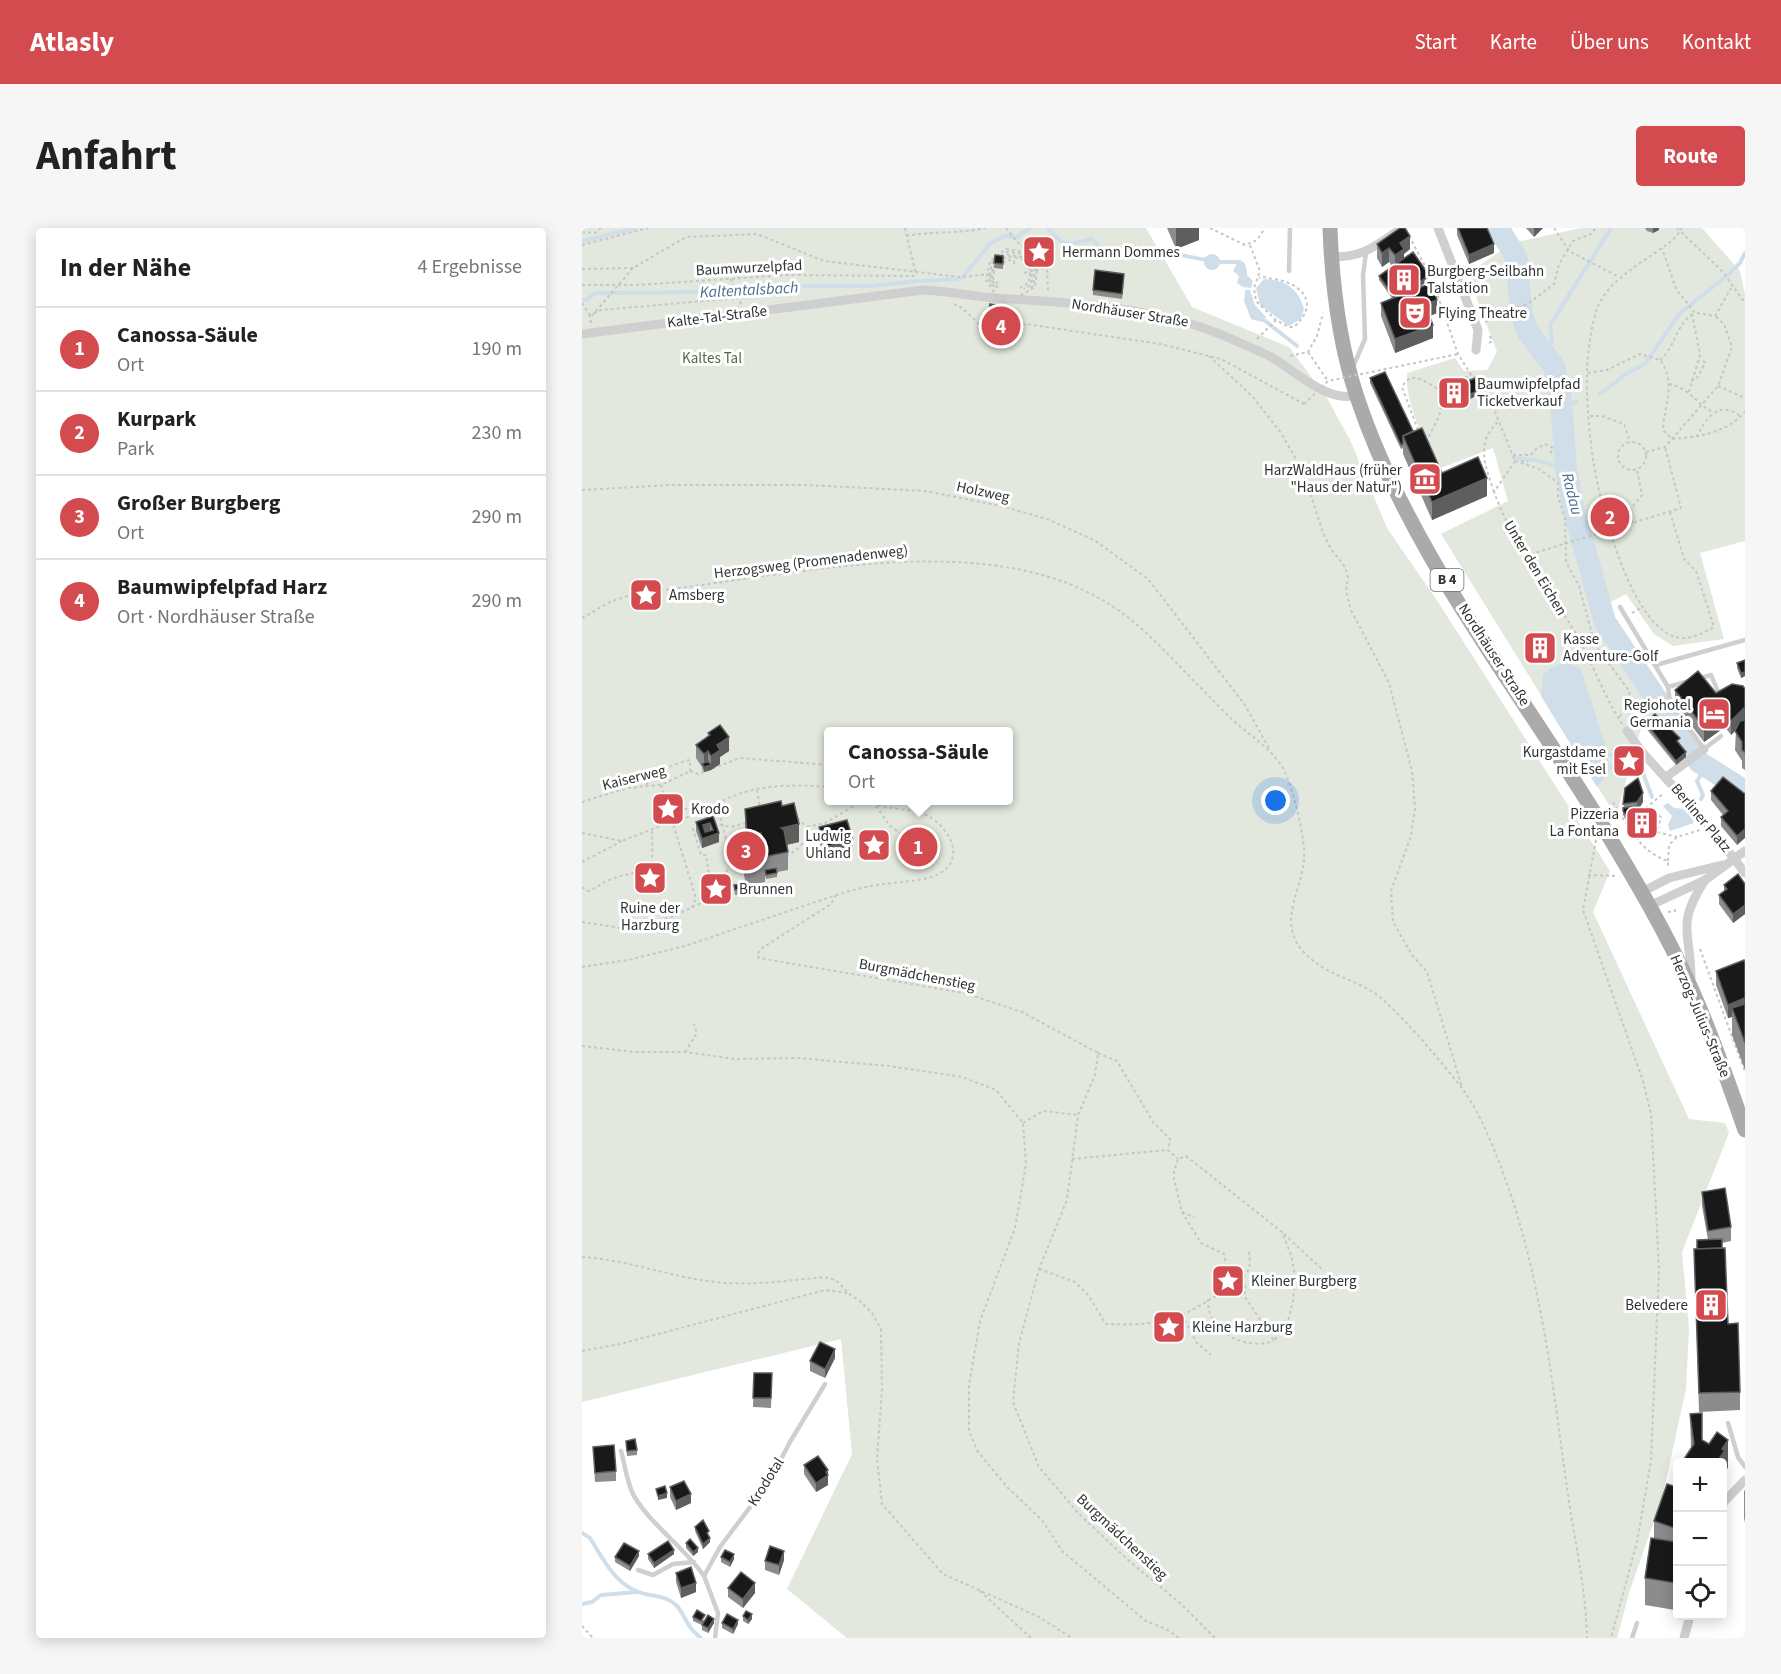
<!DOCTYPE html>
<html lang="de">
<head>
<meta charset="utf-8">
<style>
	body { margin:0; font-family:"Source Sans 3",sans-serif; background:#f6f6f6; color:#222 }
	.controls { position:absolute; right:18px; bottom:18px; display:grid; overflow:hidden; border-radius:6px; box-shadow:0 3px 15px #0003 }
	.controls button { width:54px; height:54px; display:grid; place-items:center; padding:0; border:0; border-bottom:2px solid #e0e0e0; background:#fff; color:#222; font:30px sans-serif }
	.you { position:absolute; left:694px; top:573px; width:21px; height:21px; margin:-15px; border:4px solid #fff; border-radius:50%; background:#1a73e8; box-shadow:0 0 0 9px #1a73e833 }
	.badge { display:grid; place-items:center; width:39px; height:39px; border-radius:50%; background:#d34b4f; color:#fff; font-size:20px; font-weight:700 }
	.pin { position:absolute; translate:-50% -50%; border:3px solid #fff; box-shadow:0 2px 6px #0006 }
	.popup { position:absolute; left:242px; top:499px; width:189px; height:78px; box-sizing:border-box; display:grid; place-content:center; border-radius:6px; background:#fff; filter:drop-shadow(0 2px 4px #0005); font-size:20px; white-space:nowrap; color:#767676 }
	.popup b { font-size:22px; color:#222 }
	.popup::after { content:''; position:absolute; left:50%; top:100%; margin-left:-12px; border:12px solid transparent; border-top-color:#fff }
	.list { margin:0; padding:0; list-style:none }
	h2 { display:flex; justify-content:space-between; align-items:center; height:78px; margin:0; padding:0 24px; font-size:26px }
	h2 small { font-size:20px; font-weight:400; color:#767676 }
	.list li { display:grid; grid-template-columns:39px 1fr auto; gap:18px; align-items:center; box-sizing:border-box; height:84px; padding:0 24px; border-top:2px solid #e0e0e0 }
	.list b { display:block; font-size:22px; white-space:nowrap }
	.list p { margin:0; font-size:20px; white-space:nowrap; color:#767676 }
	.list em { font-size:20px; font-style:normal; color:#767676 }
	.icon { flex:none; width:33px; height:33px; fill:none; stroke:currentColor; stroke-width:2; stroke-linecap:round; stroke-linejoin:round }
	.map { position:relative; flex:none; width:1163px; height:1410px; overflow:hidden; border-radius:6px }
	header { display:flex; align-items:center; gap:36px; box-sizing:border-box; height:84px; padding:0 30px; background:#d34b4f; color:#fff }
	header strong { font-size:28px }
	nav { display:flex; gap:33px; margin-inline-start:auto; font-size:21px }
	.intro { display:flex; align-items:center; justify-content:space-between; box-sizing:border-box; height:144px; padding:0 36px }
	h1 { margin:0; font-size:42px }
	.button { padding:15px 27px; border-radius:6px; background:#d34b4f; color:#fff; font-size:21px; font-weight:700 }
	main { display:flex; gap:36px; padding:0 36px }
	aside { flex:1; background:#fff; border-radius:6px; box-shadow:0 3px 15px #0003 }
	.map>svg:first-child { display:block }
</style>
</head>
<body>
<header>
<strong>Atlasly</strong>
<nav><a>Start</a><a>Karte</a><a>Über uns</a><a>Kontakt</a></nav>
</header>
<div class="intro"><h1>Anfahrt</h1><a class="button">Route</a></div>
<main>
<aside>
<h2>In der Nähe<small>4 Ergebnisse</small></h2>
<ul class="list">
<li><span class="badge">1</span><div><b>Canossa-Säule</b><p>Ort</p></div><em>190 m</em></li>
<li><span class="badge">2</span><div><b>Kurpark</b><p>Park</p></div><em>230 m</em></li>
<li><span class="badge">3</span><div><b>Großer Burgberg</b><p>Ort</p></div><em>290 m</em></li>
<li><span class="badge">4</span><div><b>Baumwipfelpfad Harz</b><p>Ort · Nordhäuser Straße</p></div><em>290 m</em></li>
</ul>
</aside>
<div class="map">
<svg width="1163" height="1410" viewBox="0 0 1163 1410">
	<rect width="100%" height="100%" fill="#fff"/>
	<g fill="#e2e8dd" fill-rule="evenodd">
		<path d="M 0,0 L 564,0 L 610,79 L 707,119 L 745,170 L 769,214 L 805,300 L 856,374 L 1028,643 L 1011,684 L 1107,891 L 1143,895 L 1147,905 L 1100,1024 L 1107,1101 L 1104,1161 L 1080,1270 L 1047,1365 L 1035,1410 L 265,1410 L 205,1361 L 270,1226 L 259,1111 L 0,1174 ZM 246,504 L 426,504 L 426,572 L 246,572 Z"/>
		<path d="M 999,0 L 1120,0 L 1158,43 L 1163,66 L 1163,313 L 1118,325 L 1142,411 L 1091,418 L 1072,406 L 1044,366 L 1027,375 L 1030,395 L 1084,479 L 1059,501 L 1034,588 L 859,306 L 926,273 L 911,220 L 856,241 C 843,211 823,178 825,145 L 873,130 L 882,143 L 905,142 L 915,124 L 884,42 L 894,40 L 930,15 Z"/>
	</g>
	<g fill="#cfdee8">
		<circle cx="630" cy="34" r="8"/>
		<path d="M 657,32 C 664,33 665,41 665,47 L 671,53 L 669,60 L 661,59 L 655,55 L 657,48 L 651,43 Z"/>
		<path d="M 682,51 C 703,52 716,60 722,81 L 719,91 L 707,98 L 678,77 L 674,60 Z"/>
		<path d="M 663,62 L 668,62 L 673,77 L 684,89 L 680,94 L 669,91 L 662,73 Z"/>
		<path d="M 983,434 L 999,441 L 1026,526 L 1027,544 L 1015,559 L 959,468 L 961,447 L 969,440 Z"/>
		<path d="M 1086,575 L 1092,580 L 1106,581 L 1112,595 L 1088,603 L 1086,597 L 1090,588 L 1081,578 Z"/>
	</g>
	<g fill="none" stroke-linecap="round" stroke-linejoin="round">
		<g stroke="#cfdee8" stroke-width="4">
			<path d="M 466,0 C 484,22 485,16 510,11 L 524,26 C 559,16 590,26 625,32"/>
			<path d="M 0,13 L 53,0"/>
			<path d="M 636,34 L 655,34 L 657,36"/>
			<path d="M 339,53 L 379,51 L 408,16 L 422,8 L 435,9 L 448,0"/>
			<path d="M 0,72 L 5,72 L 13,65 L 132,64 L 229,58 L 287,58 L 336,53"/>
			<path d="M 682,92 L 715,118"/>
			<path d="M 959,123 L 970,113 L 968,97 L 1029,0"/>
			<path d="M 1018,166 L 1044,146 L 1063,136 L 1098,85 L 1146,47 L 1158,35 L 1163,25"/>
			<path d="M 979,179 L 994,174"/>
			<path d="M 933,230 L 954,232 L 984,241"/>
			<path d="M 1026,526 L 1056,537"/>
			<path d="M 1029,539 L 1058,537 L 1070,569"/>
			<path d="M 1119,571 L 1121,567 L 1115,553 L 1124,539"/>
			<path d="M 0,1305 L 8,1310 C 20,1329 32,1354 54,1363 C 67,1369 82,1366 94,1377 C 104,1387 102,1397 119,1410"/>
			<path d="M 0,1376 L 10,1374 L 19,1367 L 55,1364"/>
		</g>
		<path stroke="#cfdee8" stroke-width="22" d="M 916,0 L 932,25 L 937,38 L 936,52 L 940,87 L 946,104 L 972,138 L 979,172 L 984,241 L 992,283 L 1023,394 L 1117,534 L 1163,563"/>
		<g stroke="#c6c6c6" stroke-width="2" stroke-dasharray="3 3" stroke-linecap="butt">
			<path d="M 323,0 L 334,47"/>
			<path d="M 424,0 L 435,14 L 456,28 L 465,38 L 466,63"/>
			<path d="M 628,0 L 663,17 L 675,12 L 683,0"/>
			<path d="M 972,0 L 987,23 L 1037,49"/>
			<path d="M 1095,0 L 1140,43 L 1163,75"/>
			<path d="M 0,4 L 13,5 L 19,0"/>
			<path d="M 324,8 C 351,3 377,6 404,0"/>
			<path d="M 827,8 L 850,51 L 876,126 L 889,147 L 897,151 L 905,164 L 933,233"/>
			<path d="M 0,17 L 66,0"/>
			<path d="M 668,17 L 678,43 L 672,60 L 674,73 L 694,92 L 707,99 L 712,99 C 738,76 721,55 691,51 C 685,50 683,48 677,50"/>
			<path d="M 419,28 L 425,24 L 442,26 L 453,40 L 451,58 L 446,61"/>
			<path d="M 420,30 L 424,27 L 441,29 L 450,42 L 449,57 L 442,61"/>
			<path d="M 421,31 L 425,29 L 439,30 L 448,42 L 447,55 L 438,60"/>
			<path d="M 421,35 L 425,32 L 432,33 L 432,37"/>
			<path d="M 414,36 L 409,51 L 416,60"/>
			<path d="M 413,37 L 411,50 L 418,59"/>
			<path d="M 0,41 L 51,40"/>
			<path d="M 149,51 L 159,76"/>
			<path d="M 0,57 L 55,57 L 204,47 L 335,48"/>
			<path d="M 411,58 L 407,52 L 410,34 L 414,32"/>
			<path d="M 413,59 L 407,51 L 413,35"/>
			<path d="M 372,76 L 380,80 L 397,96 L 419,104 L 444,96 L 578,116 L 639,131 L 722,176"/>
			<path d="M 1115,85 L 1133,88 L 1151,57"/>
			<path d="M 903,94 L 947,75 L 972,56 L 977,36 L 991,13 L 1009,6 L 1014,0"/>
			<path d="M 9,95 L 8,87 L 19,82 L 156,70"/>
			<path d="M 675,111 L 694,92"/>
			<path d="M 907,115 L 910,113 L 907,105"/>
			<path d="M 726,124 L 746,153"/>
			<path d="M 627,128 L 671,169 L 699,205 L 721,243 L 741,305 L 749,321 L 763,339 L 766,349 L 764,363 L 769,382 L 807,455 L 830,543 L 833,581 L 829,608 L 809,663 L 811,694 L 830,727 L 845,744 L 880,859"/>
			<path d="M 708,128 L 726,124 L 735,108 L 741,85"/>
			<path d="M 1078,132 C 1094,119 1094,94 1113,85 L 1094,61 L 1080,20"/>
			<path d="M 1006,145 L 1025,142 L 1058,126 L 1078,132 C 1095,155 1082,177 1081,202 L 1090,211 C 1117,209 1144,205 1163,184"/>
			<path d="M 1109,153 L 1116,149 L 1123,134 L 1117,132"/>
			<path d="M 872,155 L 889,147"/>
			<path d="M 1087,156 C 1110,161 1112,175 1131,184"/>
			<path d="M 1136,158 L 1163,170"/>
			<path d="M 1107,164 L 1118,127 L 1110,86"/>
			<path d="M 1008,188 L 1020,188 L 1042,196 L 1048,214"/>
			<path d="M 836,202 L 820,159 C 829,141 844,154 856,161 L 867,157"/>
			<path d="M 1115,209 C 1123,190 1138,171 1159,189"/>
			<path d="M 844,214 C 852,196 866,181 856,161"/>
			<circle cx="1050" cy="228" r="14"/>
			<path d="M 1064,224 L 1083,219 L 1136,158 L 1150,119 L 1142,96 L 1133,88"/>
			<path d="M 931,227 L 949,227 L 954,221 L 963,216 L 971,220 L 968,226"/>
			<path d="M 933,233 L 912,264 C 930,314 963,355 991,401 C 1009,431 1021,466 1040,496"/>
			<path d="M 933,233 L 957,241 L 976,255 L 976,268 L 983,291 L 984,334 L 997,358 L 1013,417 L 1048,464 L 1037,491"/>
			<path d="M 939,233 L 946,234"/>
			<path d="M 0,262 L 88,257 L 224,257 L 344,263 L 419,278 L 465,291 L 512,312 L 566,351 L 663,477 L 688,522"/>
			<path d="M 912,264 C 903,237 893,214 917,193"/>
			<path d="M 1088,284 L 1102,331 L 1114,343 L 1132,399 C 1121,405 1107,413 1094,409 C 1047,397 1015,266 1010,224 C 1004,179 1001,128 1014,84 C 1025,43 1094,21 1099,0"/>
			<path d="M 1050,295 L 1048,282 L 1060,267 L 1055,241"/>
			<path d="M 943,328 L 1099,280 L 1083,219"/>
			<path d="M 1050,385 L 1061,379"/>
			<path d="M 0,390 L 28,374 L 54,365 C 191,352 389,299 515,369 C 556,391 585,426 617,458 C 629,470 641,483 653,494 C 670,509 691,522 702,542 C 711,560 724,612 722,632 C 719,663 696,694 720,722 C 743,749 775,750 799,770 C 826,794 856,830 879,859 C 896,881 907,909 917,934 C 959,1042 970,1154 986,1267 C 993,1315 1004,1361 1005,1410"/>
			<path d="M 108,543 L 116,546 L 158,530 L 246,537"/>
			<path d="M 64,557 C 73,545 92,535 108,532 L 108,543"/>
			<path d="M 79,557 L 114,670 L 109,682"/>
			<path d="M 175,562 L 178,580"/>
			<path d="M 83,566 L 99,579 L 116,585"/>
			<path d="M 0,574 L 45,560 L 79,557 L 108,543"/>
			<path d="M 1031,574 C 1046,598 1058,624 1086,633 L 1086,640"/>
			<path d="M 294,578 L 308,598 L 327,611"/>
			<path d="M 1059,584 L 1082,565"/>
			<path d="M 109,588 L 135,576"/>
			<path d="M 131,593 L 137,590"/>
			<path d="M 132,595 L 148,599 L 165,595"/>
			<path d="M 117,598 L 111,601 L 119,627 L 124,627 L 129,660 L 135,659 L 150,635 L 135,576 C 169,556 208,556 246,559"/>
			<path d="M 225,599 L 243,595 L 282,572"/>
			<path d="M 1075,604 L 1095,609"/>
			<path d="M 0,605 L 40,613 L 81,597"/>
			<circle cx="337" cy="618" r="12"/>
			<path d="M 1055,611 L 1075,604 L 1079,589 L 1065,579"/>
			<path d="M 1014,612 L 1001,682 L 1061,853 L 1069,886 L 1077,1041 L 1069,1233 L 1055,1314 L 1029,1410"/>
			<path d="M 204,628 C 217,622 225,614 225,599 L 214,589"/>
			<path d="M 1086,633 L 1087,617 L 1095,609 L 1118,602"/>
			<path d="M 0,634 L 40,613"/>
			<path d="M 1006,647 L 1036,648"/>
			<path d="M 0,659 L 6,663 C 14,661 19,655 27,652 C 66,636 72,659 70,603"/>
			<path d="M 129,660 L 130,671"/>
			<path d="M 254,667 L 249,676 L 180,720 L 175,726 L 177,730 L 382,765 L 440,784 L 516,825 L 513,847 L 496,887 L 485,972 L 457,1041 L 437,1115 L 431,1174 L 457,1239 L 497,1286 L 547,1333 L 598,1375 L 633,1410"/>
			<path d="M 1086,684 L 1093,683 L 1092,678"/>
			<path d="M 0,694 L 39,700 L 90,689 L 121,674"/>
			<path d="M 1118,721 L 1163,844"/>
			<path d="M 0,739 L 46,732 L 103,718 L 254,667 C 270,662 286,658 303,656 C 326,652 375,655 371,620 C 369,607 357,594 346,588 C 327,578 303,584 285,572"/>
			<path d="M 0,818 L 53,824 L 103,824 L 153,831 L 215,830 L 307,838 L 380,849 L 414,862 L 441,895 L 444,936 L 433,1000 L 398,1093 L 387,1157 L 387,1203 L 396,1224 L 426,1260 L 460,1292 L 480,1323 L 564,1393 L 586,1402 L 597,1410"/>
			<path d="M 103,824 L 115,805 L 112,796"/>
			<path d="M 516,825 L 535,833 L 571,894 L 588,911 L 586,922 L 596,931"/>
			<path d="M 441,895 L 461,883 L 496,887"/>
			<path d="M 604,928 L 700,1004 L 709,1027 L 713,1047 L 711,1073 L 706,1093 L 692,1113 L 663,1069 L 663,1058 L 645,1043 L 642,1026 L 619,1015 L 600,984 L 591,947 L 596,931 Z"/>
			<path d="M 490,931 L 585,922"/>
			<path d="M 600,984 L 612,989"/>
			<path d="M 702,1006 L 742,1043"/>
			<path d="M 0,1029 C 50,1032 95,1052 145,1055 C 177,1057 211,1052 242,1049 L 254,1052 L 266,1065 L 278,1073 L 290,1085 L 299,1101 L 300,1162 L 295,1231 L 300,1276 L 361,1346 L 455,1388 L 490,1410"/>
			<path d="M 457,1041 L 493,1054 L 506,1067 L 524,1096 C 549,1097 576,1097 599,1087 C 614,1082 651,1057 663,1047 C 669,1041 668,1032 667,1024"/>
			<path d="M 626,1071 C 624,1104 664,1123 692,1113"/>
			<path d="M 600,1087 L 614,1114 L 629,1127"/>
			<path d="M 0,1123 L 38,1116 L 243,1062 L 266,1065"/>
			<path d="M 398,1363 L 449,1410"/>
			<path d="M 0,1398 L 11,1410"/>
		</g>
		<g stroke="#cfcfcf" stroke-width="4.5">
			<path d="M 707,43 L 708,0"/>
			<path d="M 771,139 L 783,111 L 781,47 L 784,25"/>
			<path d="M 1038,379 L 1086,459"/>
			<path d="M 1074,437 L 1163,412"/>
			<path d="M 1115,451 L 1129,447 L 1137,466"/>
			<path d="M 1107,453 L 1086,459 L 1088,474 L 1122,521 L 1139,508"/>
			<path d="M 1146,1195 L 1156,1229 L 1163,1239"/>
			<path d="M 39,1223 C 43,1237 45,1255 52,1268 C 70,1298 102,1319 122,1348"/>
			<path d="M 56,1342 L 71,1347 L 91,1336 L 112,1334"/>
			<path d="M 133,1410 L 136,1385 L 122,1348 L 138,1319 L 187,1254 L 208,1214 L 243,1156"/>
			<path d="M 1050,1410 L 1055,1395"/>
		</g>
		<g stroke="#cfcfcf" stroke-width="9">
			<path d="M 856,0 L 896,102 L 894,122"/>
			<path d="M 750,29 C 783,29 793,18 820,0"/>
			<path d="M 0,106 L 341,62 C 365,63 389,68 414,70 C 492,75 575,78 647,110 C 661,116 675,122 689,129 C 712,142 746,176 774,167"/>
			<path d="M 1045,503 L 1060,524 L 1128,599 L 1163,645"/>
			<path d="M 1084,549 L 1122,521"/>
			<path d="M 1060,664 L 1087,650 L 1140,637"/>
			<path d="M 1067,678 L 1123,652 L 1163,623"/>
			<path d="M 1109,754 C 1110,704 1092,700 1123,652"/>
			<path d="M 1140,1276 L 1163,1252"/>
			<path d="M 1102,1410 L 1108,1388"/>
		</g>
		<path stroke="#aaa" stroke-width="15" d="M 748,0 C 750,57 757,115 775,169 C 826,323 936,459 1020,597 C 1052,650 1084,704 1109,760 C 1130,806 1146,854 1163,902"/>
		<g stroke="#c6c6c6" stroke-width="2" stroke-dasharray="3 3" stroke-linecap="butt">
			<path d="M 442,45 L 463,40"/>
			<path d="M 0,75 L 9,89 L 51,40 L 104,9 L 175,6 L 242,33 L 378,49 L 411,46"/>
			<path d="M 421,80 L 423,69 L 415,68 L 404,52 L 408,33 L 424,21 L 443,24 L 455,40 L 453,59 L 436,69"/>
			<path d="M 722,176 L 746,153 L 876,126"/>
			<path d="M 81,597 L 109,588"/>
		</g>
	</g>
	<g fill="#8c8c8c">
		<path d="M 585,0 L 617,0 L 617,12 L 594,21 Z"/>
		<path d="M 875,0 L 905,0 L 912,25 L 887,36 L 875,7 Z"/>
		<path d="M 944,0 L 961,0 L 952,9 Z"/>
		<path d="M 1063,0 L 1077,0 L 1077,2 L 1071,5 L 1065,3 Z"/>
		<path d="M 795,16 L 828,21 L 822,26 L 822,30 L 847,52 L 836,60 L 855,85 L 848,88 L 851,110 L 813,125 L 799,88 L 799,75 L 810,70 L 797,52 L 797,48 L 810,38 L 807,34 L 800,39 L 795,30 Z"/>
		<path d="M 413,27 L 421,28 L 421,41 L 412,40 Z"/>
		<path d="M 542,51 L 540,71 L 511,67 L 511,62 Z"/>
		<path d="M 430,85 L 427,99 L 406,95 L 406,91 Z"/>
		<path d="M 788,150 L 831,203 L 860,245 L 905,268 L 850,292 L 821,226 L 821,220 L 819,221 L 788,155 Z"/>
		<path d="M 881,155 L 898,166 L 886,172 L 881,160 Z"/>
		<path d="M 865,157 L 878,161 L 877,169 L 870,171 L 865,161 Z"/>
		<path d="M 1163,432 L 1163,448 L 1159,450 L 1155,440 L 1155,435 Z"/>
		<path d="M 1163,461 L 1163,542 L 1160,540 L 1160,533 L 1153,522 L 1154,502 L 1149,507 L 1143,499 L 1122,514 L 1093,476 L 1093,462 L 1134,465 Z"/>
		<path d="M 1063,494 L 1098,515 L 1097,516 L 1104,529 L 1094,537 L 1063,499 Z"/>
		<path d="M 126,505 L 147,523 L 138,529 L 138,536 L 129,542 L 122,544 L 120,541 L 120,539 L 114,530 L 114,517 L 126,508 Z"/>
		<path d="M 1043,560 L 1061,574 L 1057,581 L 1062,586 L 1068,587 L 1068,600 L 1063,599 L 1062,605 L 1049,600 L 1041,587 Z"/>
		<path d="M 1129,563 L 1163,566 L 1155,617 L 1139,598 L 1139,589 L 1141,587 L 1129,572 Z"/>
		<path d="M 200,578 L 217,614 L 205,617 L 206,624 L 206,642 L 195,644 L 195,649 L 184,651 L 183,647 L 183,654 L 164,657 L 162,647 L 162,629 L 175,624 L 165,624 L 163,599 L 163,581 Z"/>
		<path d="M 131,588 L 137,614 L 120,620 L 114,603 L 114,594 Z"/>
		<path d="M 237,599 L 271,626 L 243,633 L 237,613 Z"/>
		<path d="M 160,656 L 161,666 L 153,667 L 152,657 Z"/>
		<path d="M 1163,656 L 1163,686 L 1151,695 L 1137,676 L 1137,667 L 1142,664 L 1142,657 Z"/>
		<path d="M 130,658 L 138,665 L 133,668 L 130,663 Z"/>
		<path d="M 1163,735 L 1163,842 L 1150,807 L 1150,789 L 1146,790 L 1134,757 L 1134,743 Z"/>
		<path d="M 1120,964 L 1149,999 L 1149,1013 L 1140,1015 L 1146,1096 L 1158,1164 L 1158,1182 L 1117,1184 L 1112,1021 L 1115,1021 L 1126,1012 L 1120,978 Z"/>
		<path d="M 253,1130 L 243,1150 L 228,1143 L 228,1133 Z"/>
		<path d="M 172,1145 L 190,1145 L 189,1180 L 171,1179 Z"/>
		<path d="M 1108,1186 L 1120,1212 L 1146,1239 L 1143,1245 L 1143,1249 L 1109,1220 Z"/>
		<path d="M 44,1213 L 55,1222 L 55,1227 L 45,1228 Z"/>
		<path d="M 11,1219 L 34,1243 L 34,1253 L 13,1254 Z"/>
		<path d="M 222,1237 L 246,1242 L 246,1257 L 234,1264 L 222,1246 Z"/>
		<path d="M 1095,1243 L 1095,1366 L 1093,1382 L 1063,1377 L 1063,1350 L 1072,1310 L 1072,1293 L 1094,1259 L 1094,1245 Z"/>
		<path d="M 88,1259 L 109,1275 L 94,1282 L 88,1269 Z"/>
		<path d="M 1163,1262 L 1163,1295 L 1162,1290 L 1162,1263 Z"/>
		<path d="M 113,1299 L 127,1308 L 128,1314 L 121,1321 L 113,1303 Z"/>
		<path d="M 104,1315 L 116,1324 L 111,1328 L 104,1320 Z"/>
		<path d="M 66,1326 L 92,1326 L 72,1340 L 66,1331 Z"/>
		<path d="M 57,1328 L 48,1343 L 33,1334 L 33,1329 Z"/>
		<path d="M 139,1329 L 152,1331 L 148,1339 L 139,1334 Z"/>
		<path d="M 202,1332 L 197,1347 L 183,1342 L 183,1333 Z"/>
		<path d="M 94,1345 L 114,1364 L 99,1370 L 94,1354 Z"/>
		<path d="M 146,1360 L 173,1365 L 161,1380 L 146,1369 Z"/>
		<path d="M 161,1388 L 170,1391 L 166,1396 L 161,1393 Z"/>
		<path d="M 111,1389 L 132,1395 L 126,1405 L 120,1402 L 120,1397 L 111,1393 Z"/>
		<path d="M 140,1395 L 156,1396 L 151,1406 L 140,1400 Z"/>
	</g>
	<g fill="#5e5e5e">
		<path d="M 594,0 L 617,0 L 617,12 L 594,21 Z"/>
		<path d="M 952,0 L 961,0 L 952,9 Z"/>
		<path d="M 1071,0 L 1077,0 L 1077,2 L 1071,5 Z"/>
		<path d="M 828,8 L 828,21 L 822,26 L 822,35 L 813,41 L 813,27 L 818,15 Z"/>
		<path d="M 912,16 L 912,25 L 887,36 L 887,27 Z"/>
		<path d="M 807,20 L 807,34 L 800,39 L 800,25 Z"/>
		<path d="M 847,47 L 847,52 L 814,76 L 814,71 Z"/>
		<path d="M 855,72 L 855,85 L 843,90 L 843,76 Z"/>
		<path d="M 851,97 L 851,110 L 813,125 L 813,111 Z"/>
		<path d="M 878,157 L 877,169 L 870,171 L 870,166 Z"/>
		<path d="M 898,162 L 898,166 L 886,172 L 886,167 Z"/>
		<path d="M 905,250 L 905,268 L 850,292 L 850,274 Z"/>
		<path d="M 962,416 L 962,421 L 956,424 L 956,419 Z"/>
		<path d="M 1163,444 L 1163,448 L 1159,450 L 1159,445 Z"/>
		<path d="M 1163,479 L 1163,493 L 1149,507 L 1149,493 Z"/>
		<path d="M 1143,486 L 1143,499 L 1122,514 L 1122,500 Z"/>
		<path d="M 147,509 L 147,523 L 138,529 L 138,536 L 129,542 L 122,544 L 122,526 L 126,523 L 126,537 L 129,537 L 129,528 L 135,517 Z"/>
		<path d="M 1104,524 L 1104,529 L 1094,537 L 1094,533 Z"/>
		<path d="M 1061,565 L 1061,574 L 1055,583 L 1055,574 Z"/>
		<path d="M 128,595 L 128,604 L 121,607 L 121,597 Z"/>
		<path d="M 217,596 L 217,614 L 199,618 L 199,600 Z"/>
		<path d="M 1163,601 L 1163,610 L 1155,617 L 1155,608 Z"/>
		<path d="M 137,605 L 137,614 L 120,620 L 120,611 Z"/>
		<path d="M 271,612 L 271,626 L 243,633 L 243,619 Z"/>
		<path d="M 138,660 L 138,665 L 133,668 L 133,663 Z"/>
		<path d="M 1163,677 L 1163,686 L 1151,695 L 1151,686 Z"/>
		<path d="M 1163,770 L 1163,784 L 1150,780 L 1150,789 L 1146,790 L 1146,777 Z"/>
		<path d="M 253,1121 L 253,1130 L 243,1150 L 243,1141 Z"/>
		<path d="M 1146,1212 L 1146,1239 L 1143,1245 L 1143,1249 L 1140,1252 L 1140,1234 L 1135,1234 L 1140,1221 Z"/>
		<path d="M 246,1242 L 246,1257 L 234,1264 L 234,1255 Z"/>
		<path d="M 85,1265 L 85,1270 L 76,1272 L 76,1268 Z"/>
		<path d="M 109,1266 L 109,1275 L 94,1282 L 94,1273 Z"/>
		<path d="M 128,1310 L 128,1314 L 121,1321 L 121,1316 Z"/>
		<path d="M 116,1320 L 116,1324 L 111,1328 L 111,1324 Z"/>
		<path d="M 92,1322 L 92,1326 L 72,1340 L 72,1335 Z"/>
		<path d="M 57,1323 L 57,1328 L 48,1343 L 48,1338 Z"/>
		<path d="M 202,1323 L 202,1332 L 197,1347 L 197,1337 Z"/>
		<path d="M 152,1326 L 152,1331 L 148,1339 L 148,1334 Z"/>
		<path d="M 1095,1339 L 1095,1366 L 1093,1382 L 1093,1355 Z"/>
		<path d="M 114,1355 L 114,1364 L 99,1370 L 99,1360 Z"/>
		<path d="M 173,1355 L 173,1365 L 161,1380 L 161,1371 Z"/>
		<path d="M 170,1386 L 170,1391 L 166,1396 L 166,1392 Z"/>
		<path d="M 132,1391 L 132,1395 L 126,1405 L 126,1400 Z"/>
		<path d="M 156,1392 L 156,1396 L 151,1406 L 151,1401 Z"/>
	</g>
	<g fill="#191919" stroke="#5e5e5e" stroke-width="1.5" fill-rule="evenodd">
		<path d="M 818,0 L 823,0 L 828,8 L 818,15 L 822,21 L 813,27 L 807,20 L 800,25 L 795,16 Z"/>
		<path d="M 876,0 L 905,0 L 912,16 L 887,27 Z"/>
		<path d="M 831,24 L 847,47 L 822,66 L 812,69 L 797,48 Z"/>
		<path d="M 413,27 L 421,28 L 421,36 L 412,35 Z"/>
		<path d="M 513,42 L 542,46 L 540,66 L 511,62 Z"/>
		<path d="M 849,55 L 855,72 L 843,76 L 851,97 L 813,111 L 799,75 Z"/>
		<path d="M 408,76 L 430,80 L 427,94 L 406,91 Z"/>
		<path d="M 803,144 L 831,203 L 821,208 L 821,216 L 819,217 L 788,150 Z"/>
		<path d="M 893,150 L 898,162 L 886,167 L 881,155 Z"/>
		<path d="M 874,152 L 878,157 L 877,164 L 870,166 L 865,157 Z"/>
		<path d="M 840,200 L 860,245 L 896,229 L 905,250 L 850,274 L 821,208 Z"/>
		<path d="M 959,411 L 962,416 L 956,419 L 953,414 Z"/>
		<path d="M 1163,432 L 1163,444 L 1159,445 L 1155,435 Z"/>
		<path d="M 1116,443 L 1134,465 L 1150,456 L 1161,458 L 1163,461 L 1163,479 L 1149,493 L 1143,486 L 1122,500 L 1093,462 Z"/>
		<path d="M 1073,486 L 1098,510 L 1095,513 L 1104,524 L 1094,533 L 1063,494 Z"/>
		<path d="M 1163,492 L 1163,524 L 1160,522 L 1160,514 L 1153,503 L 1158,493 Z"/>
		<path d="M 138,497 L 147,509 L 135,517 L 138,522 L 129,528 L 126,523 L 122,526 L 114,517 L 128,507 L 126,505 Z"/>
		<path d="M 126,533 L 129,537 L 122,539 L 120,536 Z"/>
		<path d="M 1141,549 L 1163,566 L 1163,601 L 1155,608 L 1139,589 L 1146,583 L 1129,563 Z"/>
		<path d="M 1056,550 L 1061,565 L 1055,574 L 1041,576 L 1043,560 Z"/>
		<path d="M 199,573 L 200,578 L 212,575 L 217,596 L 199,600 L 202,602 L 206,624 L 181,629 L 183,635 L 164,639 L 162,629 L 176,624 L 175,609 L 179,608 L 179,605 L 165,606 L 163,581 Z"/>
		<path d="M 1054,578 L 1062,586 L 1068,587 L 1068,595 L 1063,595 L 1062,600 L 1049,595 L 1041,583 L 1041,580 Z"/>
		<path d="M 131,588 L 137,605 L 120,611 L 114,594 ZM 128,595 L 131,602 L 123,604 L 121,597 Z"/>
		<path d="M 265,592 L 271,612 L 243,619 L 237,599 Z"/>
		<path d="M 194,640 L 195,645 L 184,647 L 183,642 Z"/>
		<path d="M 1156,646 L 1163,656 L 1163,677 L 1151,686 L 1137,667 L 1145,661 L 1142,657 Z"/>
		<path d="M 135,655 L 138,660 L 133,663 L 130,658 Z"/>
		<path d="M 160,656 L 161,661 L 153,662 L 152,657 Z"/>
		<path d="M 1162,732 L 1163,735 L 1163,770 L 1146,777 L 1134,743 Z"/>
		<path d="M 1163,776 L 1163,815 L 1150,780 Z"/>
		<path d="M 1143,960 L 1149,999 L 1126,1003 L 1120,964 Z"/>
		<path d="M 1140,1011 L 1140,1020 L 1115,1021 L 1115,1012 Z"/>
		<path d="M 1143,1020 L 1146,1096 L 1156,1095 L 1158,1164 L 1117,1165 L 1112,1021 Z"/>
		<path d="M 238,1114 L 253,1121 L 243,1141 L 228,1133 Z"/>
		<path d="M 172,1145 L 190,1145 L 189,1170 L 171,1170 Z"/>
		<path d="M 1120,1185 L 1120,1212 L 1127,1216 L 1135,1204 L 1146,1212 L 1140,1221 L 1143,1222 L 1135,1234 L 1100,1234 L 1112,1216 L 1108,1186 Z"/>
		<path d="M 53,1211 L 55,1222 L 45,1223 L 44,1213 Z"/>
		<path d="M 32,1217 L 34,1243 L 13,1245 L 11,1219 Z"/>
		<path d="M 236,1228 L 246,1242 L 244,1244 L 246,1247 L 234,1255 L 222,1237 Z"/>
		<path d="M 102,1253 L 109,1266 L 94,1273 L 88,1259 Z"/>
		<path d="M 1085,1256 L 1095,1259 L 1095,1301 L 1072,1293 Z"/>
		<path d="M 83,1258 L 85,1265 L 76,1268 L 74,1261 Z"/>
		<path d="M 121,1292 L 127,1303 L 125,1305 L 128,1310 L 121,1316 L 113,1299 Z"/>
		<path d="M 1069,1310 L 1095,1314 L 1095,1339 L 1093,1355 L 1063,1350 Z"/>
		<path d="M 108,1311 L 116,1320 L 111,1324 L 104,1315 Z"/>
		<path d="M 86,1313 L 92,1322 L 72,1335 L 66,1326 Z"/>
		<path d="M 42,1315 L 57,1323 L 48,1338 L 33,1329 Z"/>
		<path d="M 188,1318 L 202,1323 L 197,1337 L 183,1333 Z"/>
		<path d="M 143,1322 L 152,1326 L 148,1334 L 139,1329 Z"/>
		<path d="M 109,1339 L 114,1355 L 99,1360 L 94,1345 Z"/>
		<path d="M 159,1344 L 173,1355 L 161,1371 L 146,1360 Z"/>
		<path d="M 115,1382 L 123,1387 L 119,1393 L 111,1389 Z"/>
		<path d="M 164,1383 L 170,1386 L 166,1392 L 161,1388 Z"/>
		<path d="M 145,1386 L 156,1392 L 151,1401 L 140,1395 Z"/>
		<path d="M 126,1387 L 132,1391 L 126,1400 L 120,1397 Z"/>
	</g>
	<defs>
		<symbol id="sight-square" viewBox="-11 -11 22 22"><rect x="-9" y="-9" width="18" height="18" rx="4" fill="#d34b4f" stroke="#fff"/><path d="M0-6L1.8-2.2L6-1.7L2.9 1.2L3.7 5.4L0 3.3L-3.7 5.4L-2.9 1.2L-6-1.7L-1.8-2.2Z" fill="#fff"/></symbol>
		<symbol id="building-square" viewBox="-11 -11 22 22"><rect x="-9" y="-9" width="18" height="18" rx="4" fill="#d34b4f" stroke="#fff"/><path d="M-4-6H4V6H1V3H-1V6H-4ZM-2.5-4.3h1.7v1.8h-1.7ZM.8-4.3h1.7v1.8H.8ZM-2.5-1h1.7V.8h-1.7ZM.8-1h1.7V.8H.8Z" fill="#fff"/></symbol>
		<symbol id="theatre-square" viewBox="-11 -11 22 22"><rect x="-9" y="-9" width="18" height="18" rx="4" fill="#d34b4f" stroke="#fff"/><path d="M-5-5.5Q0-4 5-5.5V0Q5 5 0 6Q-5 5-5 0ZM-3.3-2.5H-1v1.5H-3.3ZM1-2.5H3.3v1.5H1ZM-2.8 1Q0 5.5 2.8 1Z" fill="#fff"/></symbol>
		<symbol id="museum-square" viewBox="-11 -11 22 22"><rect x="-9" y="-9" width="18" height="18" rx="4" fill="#d34b4f" stroke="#fff"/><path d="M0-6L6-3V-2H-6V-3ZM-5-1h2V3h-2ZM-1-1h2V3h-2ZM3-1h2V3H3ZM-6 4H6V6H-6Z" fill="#fff"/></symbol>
		<symbol id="hotel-square" viewBox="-11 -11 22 22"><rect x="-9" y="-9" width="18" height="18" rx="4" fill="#d34b4f" stroke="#fff"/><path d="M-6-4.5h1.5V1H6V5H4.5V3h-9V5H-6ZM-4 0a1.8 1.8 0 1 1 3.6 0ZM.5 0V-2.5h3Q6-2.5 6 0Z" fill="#fff"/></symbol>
	</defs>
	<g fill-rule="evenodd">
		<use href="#sight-square" x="438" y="5" width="38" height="38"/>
		<use href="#building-square" x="803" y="33" width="38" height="38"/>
		<use href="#theatre-square" x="814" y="66" width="38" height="38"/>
		<use href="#building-square" x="853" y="146" width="38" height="38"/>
		<use href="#museum-square" x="824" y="232" width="38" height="38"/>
		<use href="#sight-square" x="45" y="348" width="38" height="38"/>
		<use href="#building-square" x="939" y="401" width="38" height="38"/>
		<use href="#hotel-square" x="1113" y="467" width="38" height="38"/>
		<use href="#sight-square" x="1028" y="514" width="38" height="38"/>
		<use href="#sight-square" x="67" y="562" width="38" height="38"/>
		<use href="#building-square" x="1041" y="576" width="38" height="38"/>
		<use href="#sight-square" x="273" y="598" width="38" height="38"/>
		<use href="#sight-square" x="49" y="631" width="38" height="38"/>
		<use href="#sight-square" x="115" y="642" width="38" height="38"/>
		<use href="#sight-square" x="627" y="1034" width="38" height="38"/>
		<use href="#building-square" x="1110" y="1058" width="38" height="38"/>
		<use href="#sight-square" x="568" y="1080" width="38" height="38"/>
	</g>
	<g text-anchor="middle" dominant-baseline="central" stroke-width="6" stroke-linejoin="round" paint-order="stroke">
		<rect fill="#fff" stroke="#707070" stroke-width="1.5" x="848.5" y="341" width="33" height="22" rx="4.5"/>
		<g font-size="14" font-weight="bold" fill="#323232">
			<text x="865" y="352">B 4</text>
		</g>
		<g font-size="15" fill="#323232" stroke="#fff" text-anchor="start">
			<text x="480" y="24">Hermann Dommes</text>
			<text x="845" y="43">Burgberg-Seilbahn<tspan x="845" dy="17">Talstation</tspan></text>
			<text x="856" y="85">Flying Theatre</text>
			<text x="895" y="156">Baumwipfelpfad<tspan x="895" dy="17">Ticketverkauf</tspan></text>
			<text x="820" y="242" text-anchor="end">HarzWaldHaus (früher<tspan x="820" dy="17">"Haus der Natur")</tspan></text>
			<text x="87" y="367">Amsberg</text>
			<text x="981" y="411">Kasse<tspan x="981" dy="17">Adventure-Golf</tspan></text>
			<text x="1109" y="477" text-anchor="end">Regiohotel<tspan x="1109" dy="17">Germania</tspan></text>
			<text x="1024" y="524" text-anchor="end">Kurgastdame<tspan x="1024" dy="17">mit Esel</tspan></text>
			<text x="109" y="581">Krodo</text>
			<text x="1037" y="586" text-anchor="end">Pizzeria<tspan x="1037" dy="17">La Fontana</tspan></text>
			<text x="269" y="608" text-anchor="end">Ludwig<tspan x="269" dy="17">Uhland</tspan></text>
			<text x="157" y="661">Brunnen</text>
			<text x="68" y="680" text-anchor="middle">Ruine der<tspan x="68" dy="17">Harzburg</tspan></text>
			<text x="669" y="1053">Kleiner Burgberg</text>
			<text x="1106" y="1077" text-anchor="end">Belvedere</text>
			<text x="610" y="1099">Kleine Harzburg</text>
		</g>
		<g font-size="15" fill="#323232" stroke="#fff">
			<text transform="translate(167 40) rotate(-3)">Baumwurzelpfad</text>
			<text transform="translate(548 85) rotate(9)">Nordhäuser Straße</text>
			<text transform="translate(135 89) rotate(-7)">Kalte-Tal-Straße</text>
			<text transform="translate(401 264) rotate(12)">Holzweg</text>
			<text transform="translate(229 334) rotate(-7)">Herzogsweg (Promenadenweg)</text>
			<text transform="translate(953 340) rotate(59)">Unter den Eichen</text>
			<text transform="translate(912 427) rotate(57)">Nordhäuser Straße</text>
			<text transform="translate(52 550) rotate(-14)">Kaiserweg</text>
			<text transform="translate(1119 590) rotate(50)">Berliner Platz</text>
			<text transform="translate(335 747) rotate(11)">Burgmädchenstieg</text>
			<text transform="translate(1118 788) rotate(67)">Herzog-Julius-Straße</text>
			<text transform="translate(184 1254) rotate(-58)">Krodotal</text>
			<text transform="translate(540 1309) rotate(43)">Burgmädchenstieg</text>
		</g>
		<g font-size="15" fill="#546a44" stroke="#fff">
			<text x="130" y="130">Kaltes Tal</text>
		</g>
		<g font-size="16" font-style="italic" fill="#486f8d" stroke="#fff">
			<text transform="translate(167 62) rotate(-3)">Kaltentalsbach</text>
			<text transform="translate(990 266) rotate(76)">Radau</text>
		</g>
	</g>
</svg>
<div class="controls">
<button>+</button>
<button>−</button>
<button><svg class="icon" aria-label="locate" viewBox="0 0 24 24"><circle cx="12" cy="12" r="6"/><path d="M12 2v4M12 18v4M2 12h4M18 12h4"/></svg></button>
</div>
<div class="you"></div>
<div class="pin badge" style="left:336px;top:619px">1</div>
<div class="popup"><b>Canossa-Säule</b>Ort</div>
<div class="pin badge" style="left:1028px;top:289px">2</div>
<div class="pin badge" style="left:164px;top:623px">3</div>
<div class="pin badge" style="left:419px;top:98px">4</div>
</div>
</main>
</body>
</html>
